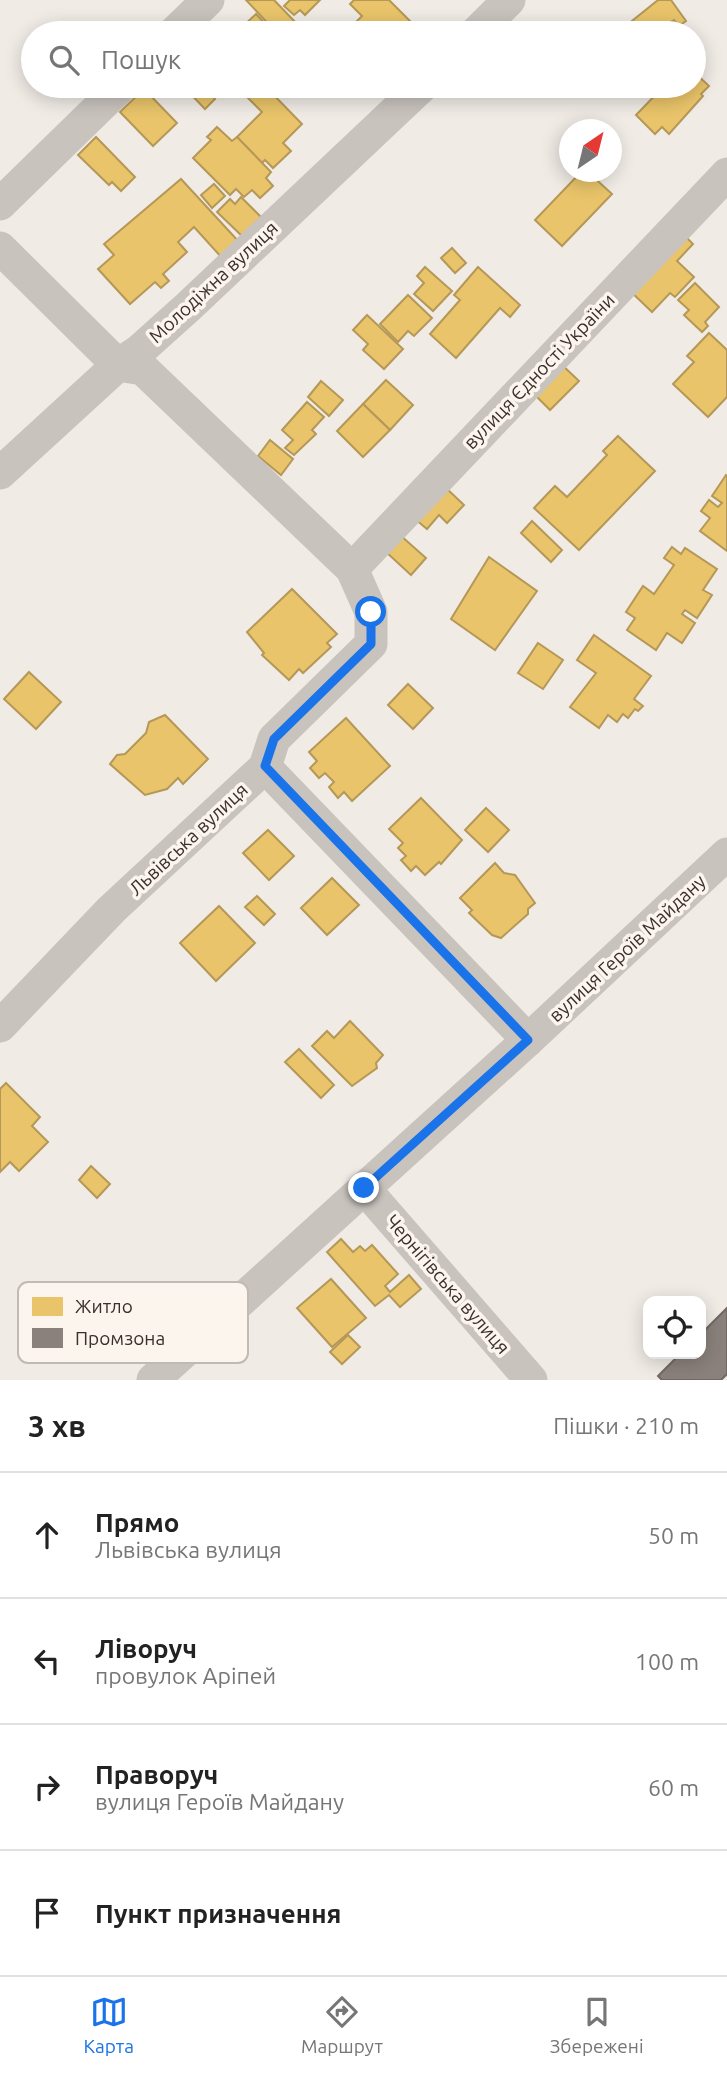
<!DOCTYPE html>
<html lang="uk">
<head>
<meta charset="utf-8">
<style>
	body { margin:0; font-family:Ubuntu,sans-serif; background:#f6f6f6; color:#222 }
	.controls { position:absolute; right:21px; bottom:21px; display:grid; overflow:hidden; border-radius:14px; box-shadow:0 4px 18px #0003 }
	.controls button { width:63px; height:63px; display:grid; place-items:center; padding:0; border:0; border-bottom:2px solid #e0e0e0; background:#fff; color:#222; font:35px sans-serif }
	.compass { position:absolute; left:559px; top:119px; width:63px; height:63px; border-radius:50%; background:#fff; box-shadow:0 4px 18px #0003; rotate:35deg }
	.stop { position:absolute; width:21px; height:21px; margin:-16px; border:5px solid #1a73e8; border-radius:50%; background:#fff }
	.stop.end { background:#1a73e8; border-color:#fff; box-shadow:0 2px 7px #0008 }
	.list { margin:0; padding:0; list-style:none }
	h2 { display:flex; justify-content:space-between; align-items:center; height:91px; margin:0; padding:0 28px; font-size:30px }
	h2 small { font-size:23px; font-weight:400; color:#767676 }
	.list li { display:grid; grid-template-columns:46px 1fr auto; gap:21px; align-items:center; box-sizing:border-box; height:126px; padding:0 28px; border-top:2px solid #e0e0e0 }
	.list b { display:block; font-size:26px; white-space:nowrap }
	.list p { margin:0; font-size:23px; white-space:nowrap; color:#767676 }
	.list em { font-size:23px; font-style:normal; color:#767676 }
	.icon { flex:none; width:38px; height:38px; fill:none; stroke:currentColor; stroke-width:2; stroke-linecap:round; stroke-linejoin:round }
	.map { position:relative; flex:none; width:727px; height:1380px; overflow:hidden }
	.search { position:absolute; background:#fff; box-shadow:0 4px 18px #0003; left:21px; right:21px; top:21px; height:77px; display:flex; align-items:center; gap:18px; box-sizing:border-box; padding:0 24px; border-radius:38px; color:#767676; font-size:26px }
	.sheet { height:595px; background:#fff }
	nav { display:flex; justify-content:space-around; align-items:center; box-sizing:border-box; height:98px; border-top:2px solid #e0e0e0; background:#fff; font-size:19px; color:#767676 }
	nav a { display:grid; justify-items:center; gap:4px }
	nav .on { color:#1a73e8 }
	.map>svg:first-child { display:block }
</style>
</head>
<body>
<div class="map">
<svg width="727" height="1380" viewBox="0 0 727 1380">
	<rect width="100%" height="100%" fill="#f0ebe5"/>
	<g fill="#e9c46a" stroke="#b59857" stroke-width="2">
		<path d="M 246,0 L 274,0 L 299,26 L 291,33 L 277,33 Z"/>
		<path d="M 290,0 L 320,0 L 305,15 L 300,10 L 294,15 L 284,6 Z"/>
		<path d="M 354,0 L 389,0 L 410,21 L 397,33 L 345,33 L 362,16 L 350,4 Z"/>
		<path d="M 658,0 L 671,0 L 686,21 L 679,26 L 674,20 L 655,33 L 642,33 L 632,21 Z"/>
		<path d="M 256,14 L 274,33 L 250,33 L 243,26 Z"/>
		<path d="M 694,72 L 709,86 L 701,94 L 703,96 L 669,134 L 662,127 L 655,134 L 636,115 L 664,86 L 694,86 Z"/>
		<path d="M 183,86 L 203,86 L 215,99 L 205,109 Z"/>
		<path d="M 255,86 L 260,92 L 265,86 L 302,124 L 283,143 L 291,151 L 273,168 L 265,160 L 262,163 L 237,137 L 262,112 L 246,96 Z"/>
		<path d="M 144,89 L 177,123 L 153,146 L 120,112 Z"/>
		<path d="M 217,127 L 232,141 L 237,137 L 271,172 L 266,178 L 273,186 L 260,198 L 252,190 L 244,197 L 236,189 L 230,195 L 193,158 L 211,140 L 207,137 Z"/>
		<path d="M 96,137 L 135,177 L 121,191 L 112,182 L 109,185 L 78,155 Z"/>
		<path d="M 581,172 L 588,172 L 612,194 L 562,246 L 535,220 Z"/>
		<path d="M 181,179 L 240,243 L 223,259 L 194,227 L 178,242 L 187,252 L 163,274 L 169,281 L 161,288 L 155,282 L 130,304 L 98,269 L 114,255 L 104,244 Z"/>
		<path d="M 214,184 L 225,196 L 212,208 L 201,195 Z"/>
		<path d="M 241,197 L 261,217 L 242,236 L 217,212 L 230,199 L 235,204 Z"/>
		<path d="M 681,232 L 693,244 L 677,261 L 694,277 L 675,297 L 670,293 L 652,312 L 628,289 Z"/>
		<path d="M 452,248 L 466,263 L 455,273 L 441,258 Z"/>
		<path d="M 425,267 L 452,291 L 433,311 L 414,294 L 424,283 L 417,276 Z"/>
		<path d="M 478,267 L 520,305 L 510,317 L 500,308 L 456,358 L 430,334 L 460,300 L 454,295 Z"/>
		<path d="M 695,283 L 719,307 L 705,322 L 708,326 L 702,332 L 684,315 L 689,310 L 678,300 Z"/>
		<path d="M 408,295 L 432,318 L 414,336 L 408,331 L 398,342 L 380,324 Z"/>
		<path d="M 367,315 L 403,349 L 384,369 L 363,350 L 368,344 L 353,330 Z"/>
		<path d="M 709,333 L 727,350 L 727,397 L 708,417 L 673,384 L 694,362 L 687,356 Z"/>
		<path d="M 560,363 L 579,381 L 550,410 L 532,392 Z"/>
		<path d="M 386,380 L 413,405 L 390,430 L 363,404 Z"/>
		<path d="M 321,381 L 343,400 L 329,416 L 308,397 Z"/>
		<path d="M 307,402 L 324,417 L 312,430 L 316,434 L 294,455 L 285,448 L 293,440 L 282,430 Z"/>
		<path d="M 363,404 L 390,430 L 363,457 L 337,431 Z"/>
		<path d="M 618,436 L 655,471 L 579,550 L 534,508 L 555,486 L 567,497 L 607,455 L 603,451 Z"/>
		<path d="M 270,440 L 293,459 L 281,475 L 258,456 Z"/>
		<path d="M 726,475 L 727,476 L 727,551 L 700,531 L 710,518 L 701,511 L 709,500 L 718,507 L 722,503 L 712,496 Z"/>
		<path d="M 445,487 L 464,505 L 447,523 L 439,515 L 427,529 L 415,519 Z"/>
		<path d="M 532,521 L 562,550 L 551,562 L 521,533 Z"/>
		<path d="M 400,535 L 426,558 L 411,575 L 385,551 Z"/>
		<path d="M 672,547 L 681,554 L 685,548 L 717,569 L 703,590 L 712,595 L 697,618 L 685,610 L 682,614 L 695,623 L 682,643 L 667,633 L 656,650 L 627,630 L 635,618 L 626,612 L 643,586 L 654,594 L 674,565 L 664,558 Z"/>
		<path d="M 489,557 L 537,591 L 495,650 L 451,619 Z"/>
		<path d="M 292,589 L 337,634 L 327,643 L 331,647 L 303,673 L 299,669 L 289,680 L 262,655 L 264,653 L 247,632 Z"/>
		<path d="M 594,635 L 651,676 L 634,699 L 643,706 L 638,711 L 635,709 L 628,718 L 623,714 L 617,722 L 608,715 L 599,728 L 570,707 L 596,673 L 577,660 Z"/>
		<path d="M 538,643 L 563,660 L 543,689 L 518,673 Z"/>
		<path d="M 29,672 L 61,702 L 36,729 L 4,699 Z"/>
		<path d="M 408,684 L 433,708 L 413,729 L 388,705 Z"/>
		<path d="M 165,715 L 208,759 L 183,784 L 178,778 L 167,789 L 145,795 L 110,764 L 117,755 L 125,754 L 146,733 L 149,722 Z"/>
		<path d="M 346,718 L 390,766 L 352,801 L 344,792 L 338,798 L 329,787 L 334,782 L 325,773 L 319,778 L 310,768 L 317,761 L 309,752 Z"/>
		<path d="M 421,798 L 462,840 L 441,864 L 439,862 L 425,875 L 416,866 L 411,871 L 401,860 L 406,856 L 398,848 L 403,843 L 389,829 Z"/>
		<path d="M 486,808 L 509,830 L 488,852 L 465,830 Z"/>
		<path d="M 268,830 L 294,856 L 269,880 L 243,853 Z"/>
		<path d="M 495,863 L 504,873 L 515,875 L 535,903 L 528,909 L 528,914 L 501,938 L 492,935 L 469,913 L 472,910 L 460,898 Z"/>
		<path d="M 332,878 L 359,905 L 327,935 L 301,908 Z"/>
		<path d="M 257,896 L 275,914 L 264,925 L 245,907 Z"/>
		<path d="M 219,906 L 255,943 L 216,981 L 180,943 Z"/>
		<path d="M 350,1021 L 383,1055 L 376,1063 L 377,1068 L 352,1086 L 312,1046 L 327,1031 L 334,1038 Z"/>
		<path d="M 299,1049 L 334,1085 L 321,1098 L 285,1062 Z"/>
		<path d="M 6,1083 L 40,1117 L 32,1126 L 48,1142 L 19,1171 L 10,1162 L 0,1172 L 0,1089 Z"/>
		<path d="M 91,1166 L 110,1184 L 97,1198 L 79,1180 Z"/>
		<path d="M 341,1239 L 353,1252 L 360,1246 L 365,1251 L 372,1245 L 398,1274 L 385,1286 L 390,1292 L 409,1275 L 421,1289 L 400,1307 L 389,1295 L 375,1306 L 327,1252 Z"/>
		<path d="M 331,1279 L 366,1318 L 332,1347 L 297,1308 Z"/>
		<path d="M 348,1335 L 360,1347 L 342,1364 L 330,1352 Z"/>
	</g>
	<path fill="#8a817c" stroke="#726964" stroke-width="2" d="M 727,1308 L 727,1374 L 721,1380 L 662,1380 L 658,1376 L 680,1354 L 701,1354 L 701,1334 Z"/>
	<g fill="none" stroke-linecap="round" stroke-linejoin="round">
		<g stroke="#c9c3be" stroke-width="33">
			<path d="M 174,33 L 208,0"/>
			<path d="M 476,33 L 509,0"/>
			<path d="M 0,204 L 121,86"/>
			<path d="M 0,248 L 118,365"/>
			<path d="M 0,473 L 118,365 L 139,351 L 188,307 L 422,86"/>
			<path d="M 352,569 L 727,174"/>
			<path d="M 265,767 L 528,1040"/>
			<path d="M 0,1026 L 111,910 L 265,767 L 274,739 L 371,644 L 371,612 L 352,569 L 143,369 L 118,365"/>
			<path d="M 364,1188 L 531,1380"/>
			<path d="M 153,1380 L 528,1040 L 727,854"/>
		</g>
	</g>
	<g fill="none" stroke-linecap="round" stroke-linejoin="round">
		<path stroke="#1a73e8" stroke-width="9" d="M 364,1188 L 528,1040 L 265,766 L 274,739 L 371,644 L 371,612"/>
	</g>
	<g text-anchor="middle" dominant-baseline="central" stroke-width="7" stroke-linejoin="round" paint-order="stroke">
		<g font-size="19" fill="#3b302b" stroke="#fbf5ee">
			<text transform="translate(213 282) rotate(-43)">Молодіжна вулиця</text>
			<text transform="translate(539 371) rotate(-46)">вулиця Єдності України</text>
			<text transform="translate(188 839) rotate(-43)">Львівська вулиця</text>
			<text transform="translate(627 948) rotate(-43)">вулиця Героїв Майдану</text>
			<text transform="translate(448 1284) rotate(49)">Чернігівська вулиця</text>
		</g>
	</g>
	<rect x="18" y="1282" width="230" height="81" rx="10" fill="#fbf5ee" stroke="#c1bab4" stroke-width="2"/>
	<rect x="32" y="1297" width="31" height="19" fill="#e9c46a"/>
	<rect x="32" y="1328" width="31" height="20" fill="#8a817c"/>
	<g font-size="19" fill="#3b302b">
		<text x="75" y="1313">Житло</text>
		<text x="75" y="1345">Промзона</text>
	</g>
</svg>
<div class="controls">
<button><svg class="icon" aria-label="locate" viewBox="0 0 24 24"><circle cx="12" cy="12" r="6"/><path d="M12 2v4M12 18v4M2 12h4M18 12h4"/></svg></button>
</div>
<svg class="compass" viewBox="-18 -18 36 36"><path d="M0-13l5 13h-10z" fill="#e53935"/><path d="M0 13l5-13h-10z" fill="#767676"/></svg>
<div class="stop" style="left:371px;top:612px"></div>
<div class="stop end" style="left:364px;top:1188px"></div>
<div class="search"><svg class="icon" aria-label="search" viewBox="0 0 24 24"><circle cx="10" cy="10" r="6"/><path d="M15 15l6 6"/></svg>Пошук</div>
</div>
<section class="sheet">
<h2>3 хв<small>Пішки · 210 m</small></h2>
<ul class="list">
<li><svg class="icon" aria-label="ahead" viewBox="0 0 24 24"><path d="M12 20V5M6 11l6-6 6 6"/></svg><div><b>Прямо</b><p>Львівська вулиця</p></div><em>50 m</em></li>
<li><svg class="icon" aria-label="left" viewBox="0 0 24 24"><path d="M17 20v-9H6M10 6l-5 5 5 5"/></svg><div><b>Ліворуч</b><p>провулок Аріпей</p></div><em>100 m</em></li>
<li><svg class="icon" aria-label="right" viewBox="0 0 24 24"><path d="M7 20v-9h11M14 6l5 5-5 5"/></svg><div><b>Праворуч</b><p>вулиця Героїв Майдану</p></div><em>60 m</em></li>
<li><svg class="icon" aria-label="arrive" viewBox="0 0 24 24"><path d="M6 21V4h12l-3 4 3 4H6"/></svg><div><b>Пункт призначення</b></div></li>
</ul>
</section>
<nav>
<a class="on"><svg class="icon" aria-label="map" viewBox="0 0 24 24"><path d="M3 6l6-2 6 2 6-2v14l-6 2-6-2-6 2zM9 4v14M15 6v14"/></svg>Карта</a>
<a><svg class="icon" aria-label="directions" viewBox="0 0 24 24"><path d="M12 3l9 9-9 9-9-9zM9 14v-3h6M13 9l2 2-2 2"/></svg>Маршрут</a>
<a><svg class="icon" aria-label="saved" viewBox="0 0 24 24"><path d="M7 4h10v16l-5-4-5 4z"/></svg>Збережені</a>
</nav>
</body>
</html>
